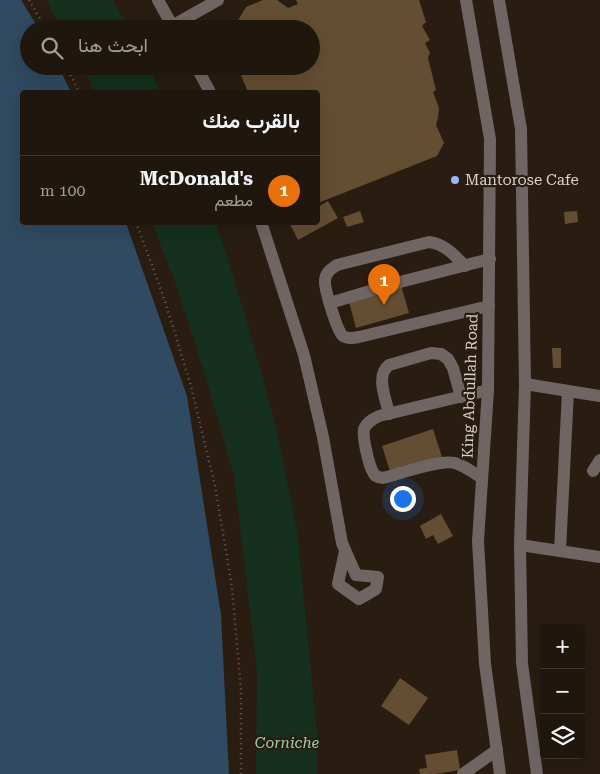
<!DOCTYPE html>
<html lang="ar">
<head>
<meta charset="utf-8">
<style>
	body { margin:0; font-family:"Roboto Serif",Vazirmatn,serif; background:#2c231b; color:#f1f3f6; direction:rtl }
	.controls { position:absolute; right:15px; bottom:15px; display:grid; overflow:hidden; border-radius:5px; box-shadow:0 5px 20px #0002 }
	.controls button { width:45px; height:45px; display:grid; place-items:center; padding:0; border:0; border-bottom:1px solid #3c352e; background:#1f160d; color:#f1f3f6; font:25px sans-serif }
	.you { position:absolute; left:402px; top:498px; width:18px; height:18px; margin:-12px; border:4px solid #fff; border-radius:50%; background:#1a73e8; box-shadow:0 0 0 8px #1a73e833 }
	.badge { display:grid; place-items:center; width:32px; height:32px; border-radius:50%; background:#2563eb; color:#fff; font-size:16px; font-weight:700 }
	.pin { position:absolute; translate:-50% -41px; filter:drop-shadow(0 1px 2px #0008) }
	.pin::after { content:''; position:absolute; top:26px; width:18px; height:15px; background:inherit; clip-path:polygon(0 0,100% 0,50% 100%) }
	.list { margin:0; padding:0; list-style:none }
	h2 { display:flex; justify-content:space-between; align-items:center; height:65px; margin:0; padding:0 20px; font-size:21px }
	h2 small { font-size:16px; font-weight:400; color:#a19f9d }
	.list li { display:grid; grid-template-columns:32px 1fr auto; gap:15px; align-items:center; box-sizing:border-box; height:70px; padding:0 20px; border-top:1px solid #3c352e }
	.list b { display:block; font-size:19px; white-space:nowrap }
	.list p { margin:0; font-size:16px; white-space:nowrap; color:#a19f9d }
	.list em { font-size:16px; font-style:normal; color:#a19f9d }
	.icon { flex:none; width:28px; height:28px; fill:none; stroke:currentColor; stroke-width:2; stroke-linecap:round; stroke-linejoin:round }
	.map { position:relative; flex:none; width:600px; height:774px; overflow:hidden; direction:ltr }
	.search { position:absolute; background:#1f160d; box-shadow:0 5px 20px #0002; left:20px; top:20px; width:300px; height:55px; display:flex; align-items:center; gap:12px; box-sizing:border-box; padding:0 18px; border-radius:28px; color:#a19f9d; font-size:19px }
	.panel { position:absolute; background:#1f160d; box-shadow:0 5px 20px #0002; left:20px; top:90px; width:300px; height:135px; border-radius:5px; direction:rtl }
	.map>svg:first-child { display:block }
</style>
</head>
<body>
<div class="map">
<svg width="600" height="774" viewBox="0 0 600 774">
	<rect width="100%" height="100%" fill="#291d11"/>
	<g fill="#15301f">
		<path d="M 46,0 L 113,0 L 129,29 L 62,29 Z"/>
		<path d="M 82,66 L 148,66 L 160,92 L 95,92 Z"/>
		<path d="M 152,223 L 216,223 L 244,311 L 276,427 L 297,531 L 317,733 L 317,774 L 256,774 L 257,671 L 234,475 L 203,368 L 176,285 Z"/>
	</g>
	<path fill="#304a61" d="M 0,0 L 21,0 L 39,29 L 29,29 L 29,66 L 58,66 L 71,92 L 22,92 L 22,222 L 126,223 L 187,396 L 221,615 L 229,774 L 0,774 Z"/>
	<g fill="#644e33">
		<path d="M 263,0 L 277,0 L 288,8 L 298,4 L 296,0 L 419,0 L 426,22 L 422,26 L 430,40 L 425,43 L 430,53 L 428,58 L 436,90 L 433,92 L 439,108 L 438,118 L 436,125 L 444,143 L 437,156 L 318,203 L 318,92 L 248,92 L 237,66 L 311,66 L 311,29 L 233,29 L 246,7 Z"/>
		<path d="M 328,201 L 338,218 L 298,240 L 289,222 L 318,222 L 318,207 Z"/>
		<path d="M 360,211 L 364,222 L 347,227 L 343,217 Z"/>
		<path d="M 577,211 L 578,222 L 565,224 L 564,212 Z"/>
		<path d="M 400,282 L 409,313 L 356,328 L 348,298 Z"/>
		<path d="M 552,348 L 561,348 L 561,368 L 553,368 Z"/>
		<path d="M 433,429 L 442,457 L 391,474 L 382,446 Z"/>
		<path d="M 441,514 L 453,536 L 438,544 L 433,535 L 426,539 L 420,526 Z"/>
		<path d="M 400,678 L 428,698 L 409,725 L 381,706 Z"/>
		<path d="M 457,750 L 460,770 L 435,774 L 420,774 L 419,769 L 427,768 L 425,755 Z"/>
	</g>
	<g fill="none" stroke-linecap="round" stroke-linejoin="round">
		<g stroke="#6c6157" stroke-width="2.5" stroke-dasharray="1 4" stroke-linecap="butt">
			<path d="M 29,0 L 46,29"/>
			<path d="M 66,66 L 79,92"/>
			<path d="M 136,222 L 164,298 L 191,386 L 215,486 L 232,587 L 241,690 L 241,774"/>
		</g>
		<g stroke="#6f6664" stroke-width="12">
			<path d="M 158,0 L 174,29"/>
			<path d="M 466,0 L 490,139 L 488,390 L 478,541 L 485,664 L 500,774"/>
			<path d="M 499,0 L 521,129 L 525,384 L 520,545 L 522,663 L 537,774"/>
			<path d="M 172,26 L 218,0"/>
			<path d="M 196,66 L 210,92"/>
			<path d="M 261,222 L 304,355 L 323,437 L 342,543 L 356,575 L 378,577 L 376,589 L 359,599 L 338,584 L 345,551"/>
			<path d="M 465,266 C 454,255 445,244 429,242 L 337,265 C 331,269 326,272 325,280 C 324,288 337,331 343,336 C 347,339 354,338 359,337 L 489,306"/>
			<path d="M 330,303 L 400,282 L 490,259"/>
			<path d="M 525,384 L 600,396"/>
			<path d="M 389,414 C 386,398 375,376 389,365 L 431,353 L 441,354 L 448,359 L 453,368 L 461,397"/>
			<path d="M 593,471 L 600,460"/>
			<path d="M 482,478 C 474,473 465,466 455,463 C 441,459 399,474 383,478 C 378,477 375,477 373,472 C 369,466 362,436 364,429 C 367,422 373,419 379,416 L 488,390"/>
			<path d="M 520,545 L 600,557"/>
			<path d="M 560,551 L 568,391"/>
			<path d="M 463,774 L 497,750"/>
		</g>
	</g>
	<circle fill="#96b6fd" stroke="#291d11" stroke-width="2" cx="455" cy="180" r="5"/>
	<g text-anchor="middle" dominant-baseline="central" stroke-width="4.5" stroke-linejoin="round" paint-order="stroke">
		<g font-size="15" fill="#dad1ca" stroke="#291d11" text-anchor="start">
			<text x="465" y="180">Mantorose Cafe</text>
		</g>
		<g font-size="15" fill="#dad1ca" stroke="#291d11">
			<text transform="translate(470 386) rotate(-88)">King Abdullah Road</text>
		</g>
		<g font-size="15" font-style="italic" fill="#98d1ab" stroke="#291d11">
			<text x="287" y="743">Corniche</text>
		</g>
	</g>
</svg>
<div class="controls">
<button>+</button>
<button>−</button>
<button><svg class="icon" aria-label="layers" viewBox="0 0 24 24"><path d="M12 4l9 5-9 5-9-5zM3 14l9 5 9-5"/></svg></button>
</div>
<div class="you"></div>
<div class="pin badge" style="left:384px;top:305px;background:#e8710a">1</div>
<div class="search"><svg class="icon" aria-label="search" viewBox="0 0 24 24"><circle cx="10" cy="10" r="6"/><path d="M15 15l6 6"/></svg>ابحث هنا</div>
<section class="panel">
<h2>بالقرب منك<small></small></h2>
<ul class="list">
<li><span class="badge" style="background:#e8710a">1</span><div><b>McDonald's</b><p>مطعم</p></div><em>100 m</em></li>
</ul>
</section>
</div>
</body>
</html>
